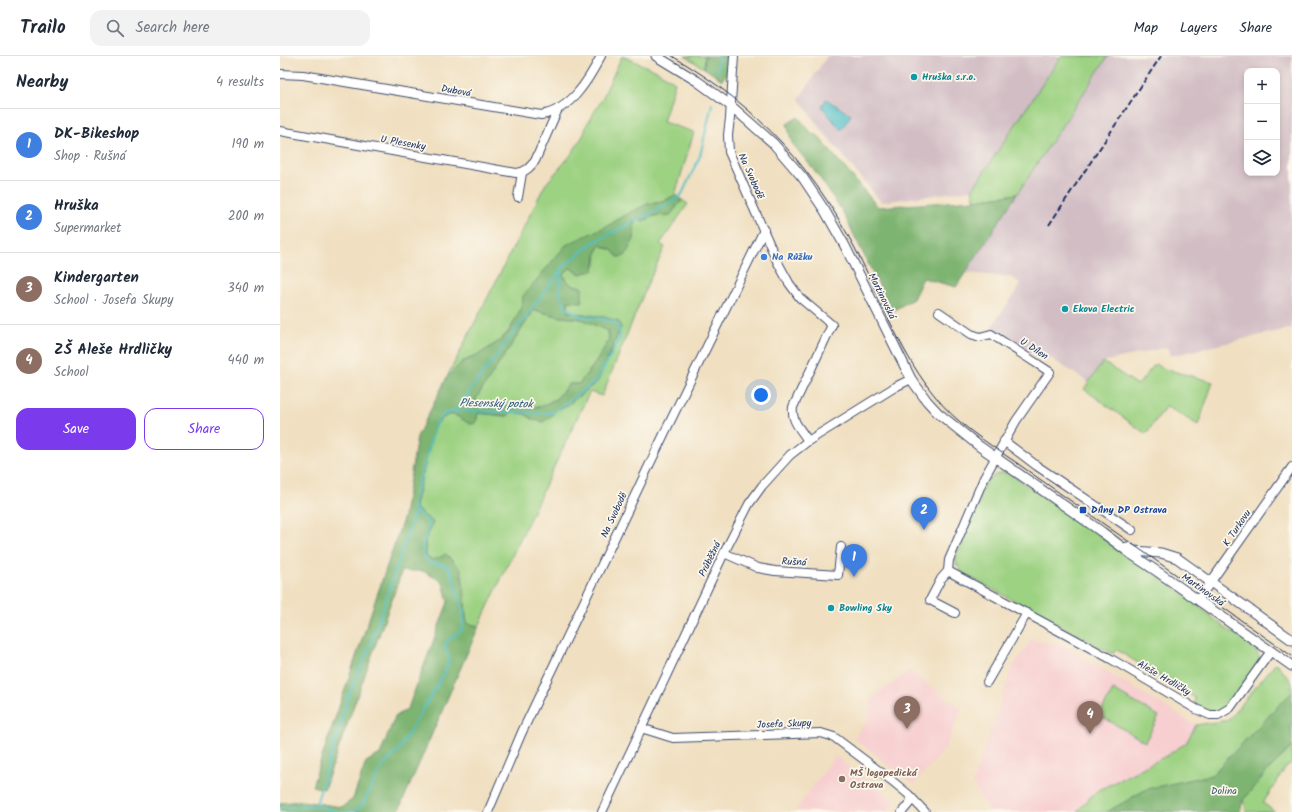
<!DOCTYPE html>
<html lang="en">
<head>
<meta charset="utf-8">
<style>
	body { margin:0; font-family:Kalam,sans-serif; background:#f2f2f3; color:#1f2937 }
	.controls { position:absolute; right:12px; top:12px; display:grid; overflow:hidden; border-radius:8px; box-shadow:0 2px 6px #0003 }
	.controls button { width:36px; height:36px; display:grid; place-items:center; padding:0; border:0; border-bottom:1px solid #e0e1e3; background:#fff; color:#1f2937; font:20px sans-serif }
	.you { position:absolute; left:481px; top:339px; width:14px; height:14px; margin:-10px; border:3px solid #fff; border-radius:50%; background:#1a73e8; box-shadow:0 0 0 6px #1a73e833 }
	.badge { display:grid; place-items:center; width:26px; height:26px; border-radius:50%; background:#7c3aed; color:#fff; font-size:13px; font-weight:700 }
	.pin { position:absolute; translate:-50% -33px; filter:drop-shadow(0 1px 2px #0008) }
	.pin::after { content:''; position:absolute; top:21px; width:14px; height:12px; background:inherit; clip-path:polygon(0 0,100% 0,50% 100%) }
	.list { margin:0; padding:0; list-style:none }
	h2 { display:flex; justify-content:space-between; align-items:center; height:52px; margin:0; padding:0 16px; font-size:17px }
	h2 small { font-size:13px; font-weight:400; color:#747a83 }
	.list li { display:grid; grid-template-columns:26px 1fr auto; gap:12px; align-items:center; box-sizing:border-box; height:72px; padding:0 16px; border-top:1px solid #e0e1e3 }
	.list b { display:block; font-size:15px; white-space:nowrap }
	.list p { margin:0; font-size:13px; white-space:nowrap; color:#747a83 }
	.list em { font-size:13px; font-style:normal; color:#747a83 }
	.actions { display:flex; gap:8px; padding:12px 16px }
	.actions a { flex:1; padding:9px 0; border:1px solid #7c3aed; border-radius:12px; text-align:center; font-size:14px; color:#7c3aed }
	.actions .main { background:#7c3aed; color:#fff }
	.icon { flex:none; width:22px; height:22px; fill:none; stroke:currentColor; stroke-width:2; stroke-linecap:round; stroke-linejoin:round }
	.map { position:relative; flex:none; width:1012px; height:756px; overflow:hidden }
	header { display:flex; align-items:center; gap:24px; box-sizing:border-box; height:56px; padding:0 20px; background:#fff; border-bottom:1px solid #e0e1e3 }
	header strong { font-size:19px }
	nav { display:flex; gap:22px; margin-inline-start:auto; font-size:14px }
	.search { width:280px; height:36px; background:#f2f2f3; display:flex; align-items:center; gap:10px; box-sizing:border-box; padding:0 14px; border-radius:12px; color:#747a83; font-size:15px }
	main { display:flex }
	aside { flex:1; background:#fff }
	.map>svg:first-child { display:block }
</style>
</head>
<body>
<header>
<strong>Trailo</strong>
<div class="search"><svg class="icon" aria-label="search" viewBox="0 0 24 24"><circle cx="10" cy="10" r="6"/><path d="M15 15l6 6"/></svg>Search here</div>
<nav><a>Map</a><a>Layers</a><a>Share</a></nav>
</header>
<main>
<aside>
<h2>Nearby<small>4 results</small></h2>
<ul class="list">
<li><span class="badge" style="background:#3f7fe0">1</span><div><b>DK-Bikeshop</b><p>Shop · Rušná</p></div><em>190 m</em></li>
<li><span class="badge" style="background:#3f7fe0">2</span><div><b>Hruška</b><p>Supermarket</p></div><em>200 m</em></li>
<li><span class="badge" style="background:#8d6e63">3</span><div><b>Kindergarten</b><p>School · Josefa Skupy</p></div><em>340 m</em></li>
<li><span class="badge" style="background:#8d6e63">4</span><div><b>ZŠ Aleše Hrdličky</b><p>School</p></div><em>440 m</em></li>
</ul>
<div class="actions"><a class="main">Save</a><a>Share</a></div>
</aside>
<div class="map">
<svg width="1012" height="756" viewBox="0 0 1012 756">
	<rect width="100%" height="100%" fill="#fbf7ec"/>
	<filter id="ink" filterUnits="userSpaceOnUse"><feTurbulence type="fractalNoise" baseFrequency=".025" numOctaves="2"/><feDisplacementMap in="SourceGraphic" scale="8" xChannelSelector="R" yChannelSelector="G"/><feConvolveMatrix kernelMatrix="1 2 1 2 8 2 1 2 1" color-interpolation-filters="sRGB"/></filter>
	<filter id="wash" filterUnits="userSpaceOnUse"><feTurbulence type="fractalNoise" baseFrequency=".012" numOctaves="4" result="noise"/><feDisplacementMap in="SourceGraphic" scale="16" xChannelSelector="R" yChannelSelector="G"/><feGaussianBlur stdDeviation="0.9" result="paint"/><feColorMatrix in="noise" values="0 0 0 0 0 0 0 0 0 0 0 0 0 0 0 0 0 1.4 0 .05"/><feComposite in="paint" operator="in"/></filter>
	<g filter="url(#wash)">
		<rect width="100%" height="100%" fill="#f0dfc0"/>
		<g fill="#f7cfd0">
			<path d="M 751,584 L 780,588 L 916,669 L 906,687 L 886,700 L 815,736 L 797,756 L 710,756 L 692,727 L 733,610 Z"/>
			<path d="M 629,615 L 682,653 L 664,695 L 633,728 L 574,682 L 588,664 L 592,642 Z"/>
			<path d="M 555,700 L 615,745 L 607,756 L 515,755 Z"/>
		</g>
		<g fill="#d2bdc5" fill-rule="evenodd">
			<path d="M 547,0 L 781,0 L 692,134 L 601,146 L 537,68 L 519,43 Z"/>
			<path d="M 828,0 L 1012,0 L 1012,272 L 890,300 L 887,291 L 823,306 L 808,326 L 755,292 L 750,298 L 711,272 L 741,228 L 731,221 L 685,217 ZM 967,15 L 997,15 L 997,117 L 967,117 Z"/>
		</g>
		<g fill="#9ed283" stroke="#5c8070">
			<path d="M 342,0 L 377,15 L 395,26 L 383,66 L 414,76 L 395,139 L 383,146 L 368,148 L 351,156 L 329,169 L 242,251 L 229,275 L 218,286 L 198,299 L 182,306 L 167,321 L 265,129 L 290,100 L 304,78 L 307,68 L 321,45 Z"/>
			<path d="M 405,0 L 425,0 L 424,12 Z"/>
			<path d="M 781,0 L 828,0 L 737,138 L 695,144 L 692,134 Z"/>
			<path d="M 402,144 L 408,148 L 380,188 L 385,191 L 368,227 L 322,340 L 310,336 L 307,341 L 199,570 L 188,568 L 186,563 L 185,541 L 181,513 L 159,502 L 151,504 L 146,500 L 145,484 L 151,472 L 136,452 L 135,449 L 155,369 C 171,354 172,357 190,368 L 198,357 L 227,360 L 232,356 L 245,358 L 254,364 L 271,360 L 276,354 L 285,351 L 318,325 L 341,271 L 324,261 L 288,256 L 288,245 L 302,231 L 291,229 L 283,219 L 290,212 L 316,209 L 317,193 L 320,189 L 332,194 L 338,201 L 354,183 L 354,167 L 360,163 L 363,165 L 374,160 L 390,159 Z"/>
			<path d="M 254,254 L 281,261 L 302,263 L 328,275 L 329,284 L 316,306 L 299,328 L 289,328 L 276,343 L 260,351 L 194,349 L 197,341 Z"/>
			<path d="M 823,306 L 858,329 L 875,308 L 885,313 L 933,326 L 918,369 L 886,350 L 866,378 L 804,333 Z"/>
			<path d="M 726,416 L 729,417 L 904,538 L 944,571 L 971,589 L 976,594 L 980,602 L 978,607 C 970,618 953,649 941,654 C 933,658 921,652 914,648 L 915,642 L 837,594 L 834,597 L 831,597 L 682,517 L 676,507 L 676,494 L 679,493 L 690,467 L 689,465 L 692,459 L 693,460 L 700,444 L 699,440 C 705,427 710,418 726,416 Z"/>
			<path d="M 996,607 L 1012,626 L 1012,636 L 932,719 L 867,733 L 827,756 L 797,756 L 815,736 L 886,700 L 906,687 L 916,669 L 948,664 Z"/>
			<path d="M 833,634 L 879,660 L 865,686 L 819,659 Z"/>
			<path d="M 1012,691 L 1012,707 L 1007,710 L 983,747 L 995,756 L 966,756 L 965,749 L 963,744 L 987,715 Z"/>
		</g>
		<g fill="#7eb471" stroke="#4c7268" fill-rule="evenodd">
			<path d="M 425,0 L 449,0 L 448,16 L 442,24 L 424,12 Z"/>
			<path d="M 518,61 L 534,80 L 536,78 L 598,151 L 695,144 L 737,138 L 676,231 L 643,222 L 633,243 L 612,255 L 562,155 L 538,119 L 512,87 L 507,68 Z"/>
			<path d="M 395,139 L 402,144 L 390,159 L 374,160 L 363,165 L 360,163 L 354,167 L 354,183 L 345,200 L 338,201 L 332,194 L 320,189 C 314,197 317,207 313,215 L 300,218 L 290,212 L 283,219 L 291,229 L 302,231 L 302,246 L 288,245 L 288,256 L 324,261 L 338,265 L 341,271 L 318,325 L 285,351 L 276,354 L 271,360 L 263,366 L 254,364 L 245,358 L 232,356 L 227,360 L 198,357 L 196,367 L 190,368 C 172,357 171,354 155,369 L 135,449 L 136,453 L 153,466 L 151,472 L 145,484 L 146,500 L 152,504 L 159,502 L 166,498 L 181,513 L 185,541 L 186,563 L 188,568 L 199,570 L 118,756 L 0,756 L 0,747 L 22,745 L 62,751 L 73,743 L 86,706 L 100,698 L 115,661 L 128,652 L 168,546 L 163,526 L 143,515 L 122,515 L 44,733 L 32,730 L 124,460 L 137,381 L 167,321 L 182,306 L 198,299 L 218,286 L 229,276 L 242,251 L 243,240 L 286,189 L 329,169 L 351,156 L 368,148 L 383,146 ZM 254,254 L 281,261 L 302,263 L 328,275 L 329,284 L 316,306 L 299,328 L 289,328 L 276,343 L 260,351 L 194,349 L 197,341 Z"/>
			<path d="M 1012,636 L 1012,691 L 987,715 L 963,744 L 960,756 L 827,756 L 867,733 L 932,719 Z"/>
		</g>
		<path fill="#51c0c6" stroke="#367892" d="M 546,43 L 571,59 L 561,74 L 542,51 Z"/>
		<g fill="none" stroke-linecap="round" stroke-linejoin="round">
			<g stroke="#51c0c6" stroke-width="2">
				<path d="M 438,16 L 439,0"/>
				<path d="M 175,355 L 281,214"/>
				<path d="M 36,749 L 69,639 L 96,574 L 135,455"/>
				<path d="M 0,752 L 36,749 L 57,756"/>
				<path d="M 67,756 L 75,755 L 82,750 L 101,712 L 118,695 L 165,616 L 169,603 L 165,591 L 166,586 L 182,574 L 184,559 L 170,512 L 162,508 L 150,507 L 145,503 L 142,491 L 150,467 L 135,455 L 133,448 L 156,367 L 162,359 L 175,355 L 272,357 L 317,324 L 340,282 L 339,272 L 333,265 L 301,260 L 286,252 L 279,236 L 282,212 L 312,187 L 392,146 L 402,138 L 420,100 L 432,48"/>
			</g>
		</g>
	</g>
	<g filter="url(#ink)">
		<g fill="none" stroke-linecap="round" stroke-linejoin="round">
			<defs>
				<g id="minor">
					<path d="M 454,0 L 450,62 L 448,79 L 449,96 L 497,205 L 509,227 L 520,242 L 552,269 L 513,351 C 511,366 521,373 528,385"/>
					<path d="M 0,18 L 23,19 L 261,59 C 291,54 308,25 321,0"/>
					<path d="M 0,75 L 236,117 C 245,117 250,111 255,105 L 278,53"/>
					<path d="M 238,141 L 242,117"/>
					<path d="M 659,256 L 691,278 L 700,281 L 711,278 L 770,316 L 736,365 L 704,422 L 669,504 L 668,515 L 661,523 L 650,544 L 675,557"/>
					<path d="M 724,385 L 757,410 L 852,474"/>
					<path d="M 444,497 L 478,512 L 495,515 L 558,519 L 561,491"/>
					<path d="M 668,515 L 831,603 L 916,653 L 930,659 L 938,659 L 950,652 L 991,595"/>
					<path d="M 918,544 L 1012,411"/>
					<path d="M 707,626 L 747,557"/>
					<path d="M 361,672 L 393,682 L 541,677 L 554,681 L 611,724 L 628,738 L 645,756"/>
					<path d="M 208,756 L 242,676 L 386,374 L 484,174"/>
					<path d="M 322,756 L 444,497 L 469,448 L 482,430 L 510,399 L 528,385 L 615,331 L 631,323"/>
					<path d="M 622,756 L 632,744"/>
				</g>
				<g id="tertiary">
					<path d="M 376,0 L 417,25 L 450,49 L 493,87 L 523,122 L 545,155 L 565,190 L 631,323 L 647,345 L 658,357 L 699,390 L 822,476 L 851,498 L 878,516 L 1012,610"/>
					<path d="M 847,491 L 854,495 L 881,497 L 897,502 L 1012,584"/>
				</g>
			</defs>
			<use href="#minor" stroke="#3b496d" stroke-width="10"/>
			<use href="#tertiary" stroke="#3b496d" stroke-width="11"/>
			<use href="#minor" stroke="#fff" stroke-width="8"/>
			<use href="#tertiary" stroke="#fff" stroke-width="9"/>
			<path stroke="#1b2f5e" stroke-width="1" d="M 392,0 C 480,51 538,116 583,208 C 605,253 623,301 655,340 C 676,367 706,386 734,405 L 1012,600"/>
			<path stroke="#1b2f5e" stroke-width="2" stroke-dasharray="6 3" stroke-linecap="butt" d="M 769,169 L 881,0"/>
		</g>
	</g>
	<g fill="#0f9aa8" stroke="#fbf7ec" stroke-width="1.5">
		<circle cx="634" cy="21" r="4"/>
		<circle cx="785" cy="253" r="4"/>
		<circle cx="551" cy="552" r="4"/>
	</g>
	<circle fill="#3f7fe0" stroke="#fbf7ec" stroke-width="1.5" cx="484" cy="201" r="4"/>
	<rect fill="#1a4fb4" stroke="#fbf7ec" stroke-width="1.5" x="799" y="450" width="8" height="8" rx="2"/>
	<circle fill="#8d6e63" stroke="#fbf7ec" stroke-width="1.5" cx="562" cy="723" r="4"/>
	<g text-anchor="middle" dominant-baseline="central" stroke-width="3.5" stroke-linejoin="round" paint-order="stroke">
		<g font-size="10" font-weight="bold" fill="#0d838f" stroke="#fbf7ec" text-anchor="start">
			<text x="642" y="21">Hruška s.r.o.</text>
			<text x="793" y="253">Ekova Electric</text>
			<text x="559" y="552">Bowling Sky</text>
		</g>
		<g font-size="10" fill="#1b2f5e" stroke="#fbf7ec">
			<text transform="translate(176 35) rotate(10)">Dubová</text>
			<text transform="translate(123 87) rotate(10)">U Plesenky</text>
			<text transform="translate(471 120) rotate(66)">Na Svobodě</text>
			<text transform="translate(602 240) rotate(64)">Martinovská</text>
			<text transform="translate(754 293) rotate(33)">U Dílen</text>
			<text transform="translate(334 459) rotate(-65)">Na Svobodě</text>
			<text transform="translate(957 472) rotate(-56)">K Turkovu</text>
			<text transform="translate(430 503) rotate(-64)">Průběžná</text>
			<text transform="translate(514 506) rotate(3)">Rušná</text>
			<text transform="translate(923 534) rotate(35)">Martinovská</text>
			<text transform="translate(884 622) rotate(30)">Aleše Hrdličky</text>
			<text transform="translate(504 668) rotate(-2)">Josefa Skupy</text>
		</g>
		<g font-size="10" font-weight="bold" fill="#366cbe" stroke="#fbf7ec" text-anchor="start">
			<text x="492" y="201">Na Růžku</text>
		</g>
		<g font-size="10" font-weight="bold" fill="#164399" stroke="#fbf7ec" text-anchor="start">
			<text x="811" y="454">Dílny DP Ostrava</text>
		</g>
		<g font-size="10" font-weight="bold" fill="#785e54" stroke="#fbf7ec" text-anchor="start">
			<text x="570" y="717">MŠ logopedická<tspan x="570" dy="12">Ostrava</tspan></text>
		</g>
		<g font-size="10" fill="#3c5867" stroke="#fbf7ec">
			<text x="944" y="735">Dolina</text>
		</g>
		<g font-size="11" font-style="italic" fill="#2b5a7d" stroke="#fbf7ec">
			<text transform="translate(216 348) rotate(1)">Plesenský potok</text>
		</g>
	</g>
</svg>
<div class="controls">
<button>+</button>
<button>−</button>
<button><svg class="icon" aria-label="layers" viewBox="0 0 24 24"><path d="M12 4l9 5-9 5-9-5zM3 14l9 5 9-5"/></svg></button>
</div>
<div class="you"></div>
<div class="pin badge" style="left:574px;top:521px;background:#3f7fe0">1</div>
<div class="pin badge" style="left:644px;top:474px;background:#3f7fe0">2</div>
<div class="pin badge" style="left:627px;top:673px;background:#8d6e63">3</div>
<div class="pin badge" style="left:810px;top:678px;background:#8d6e63">4</div>
</div>
</main>
</body>
</html>
